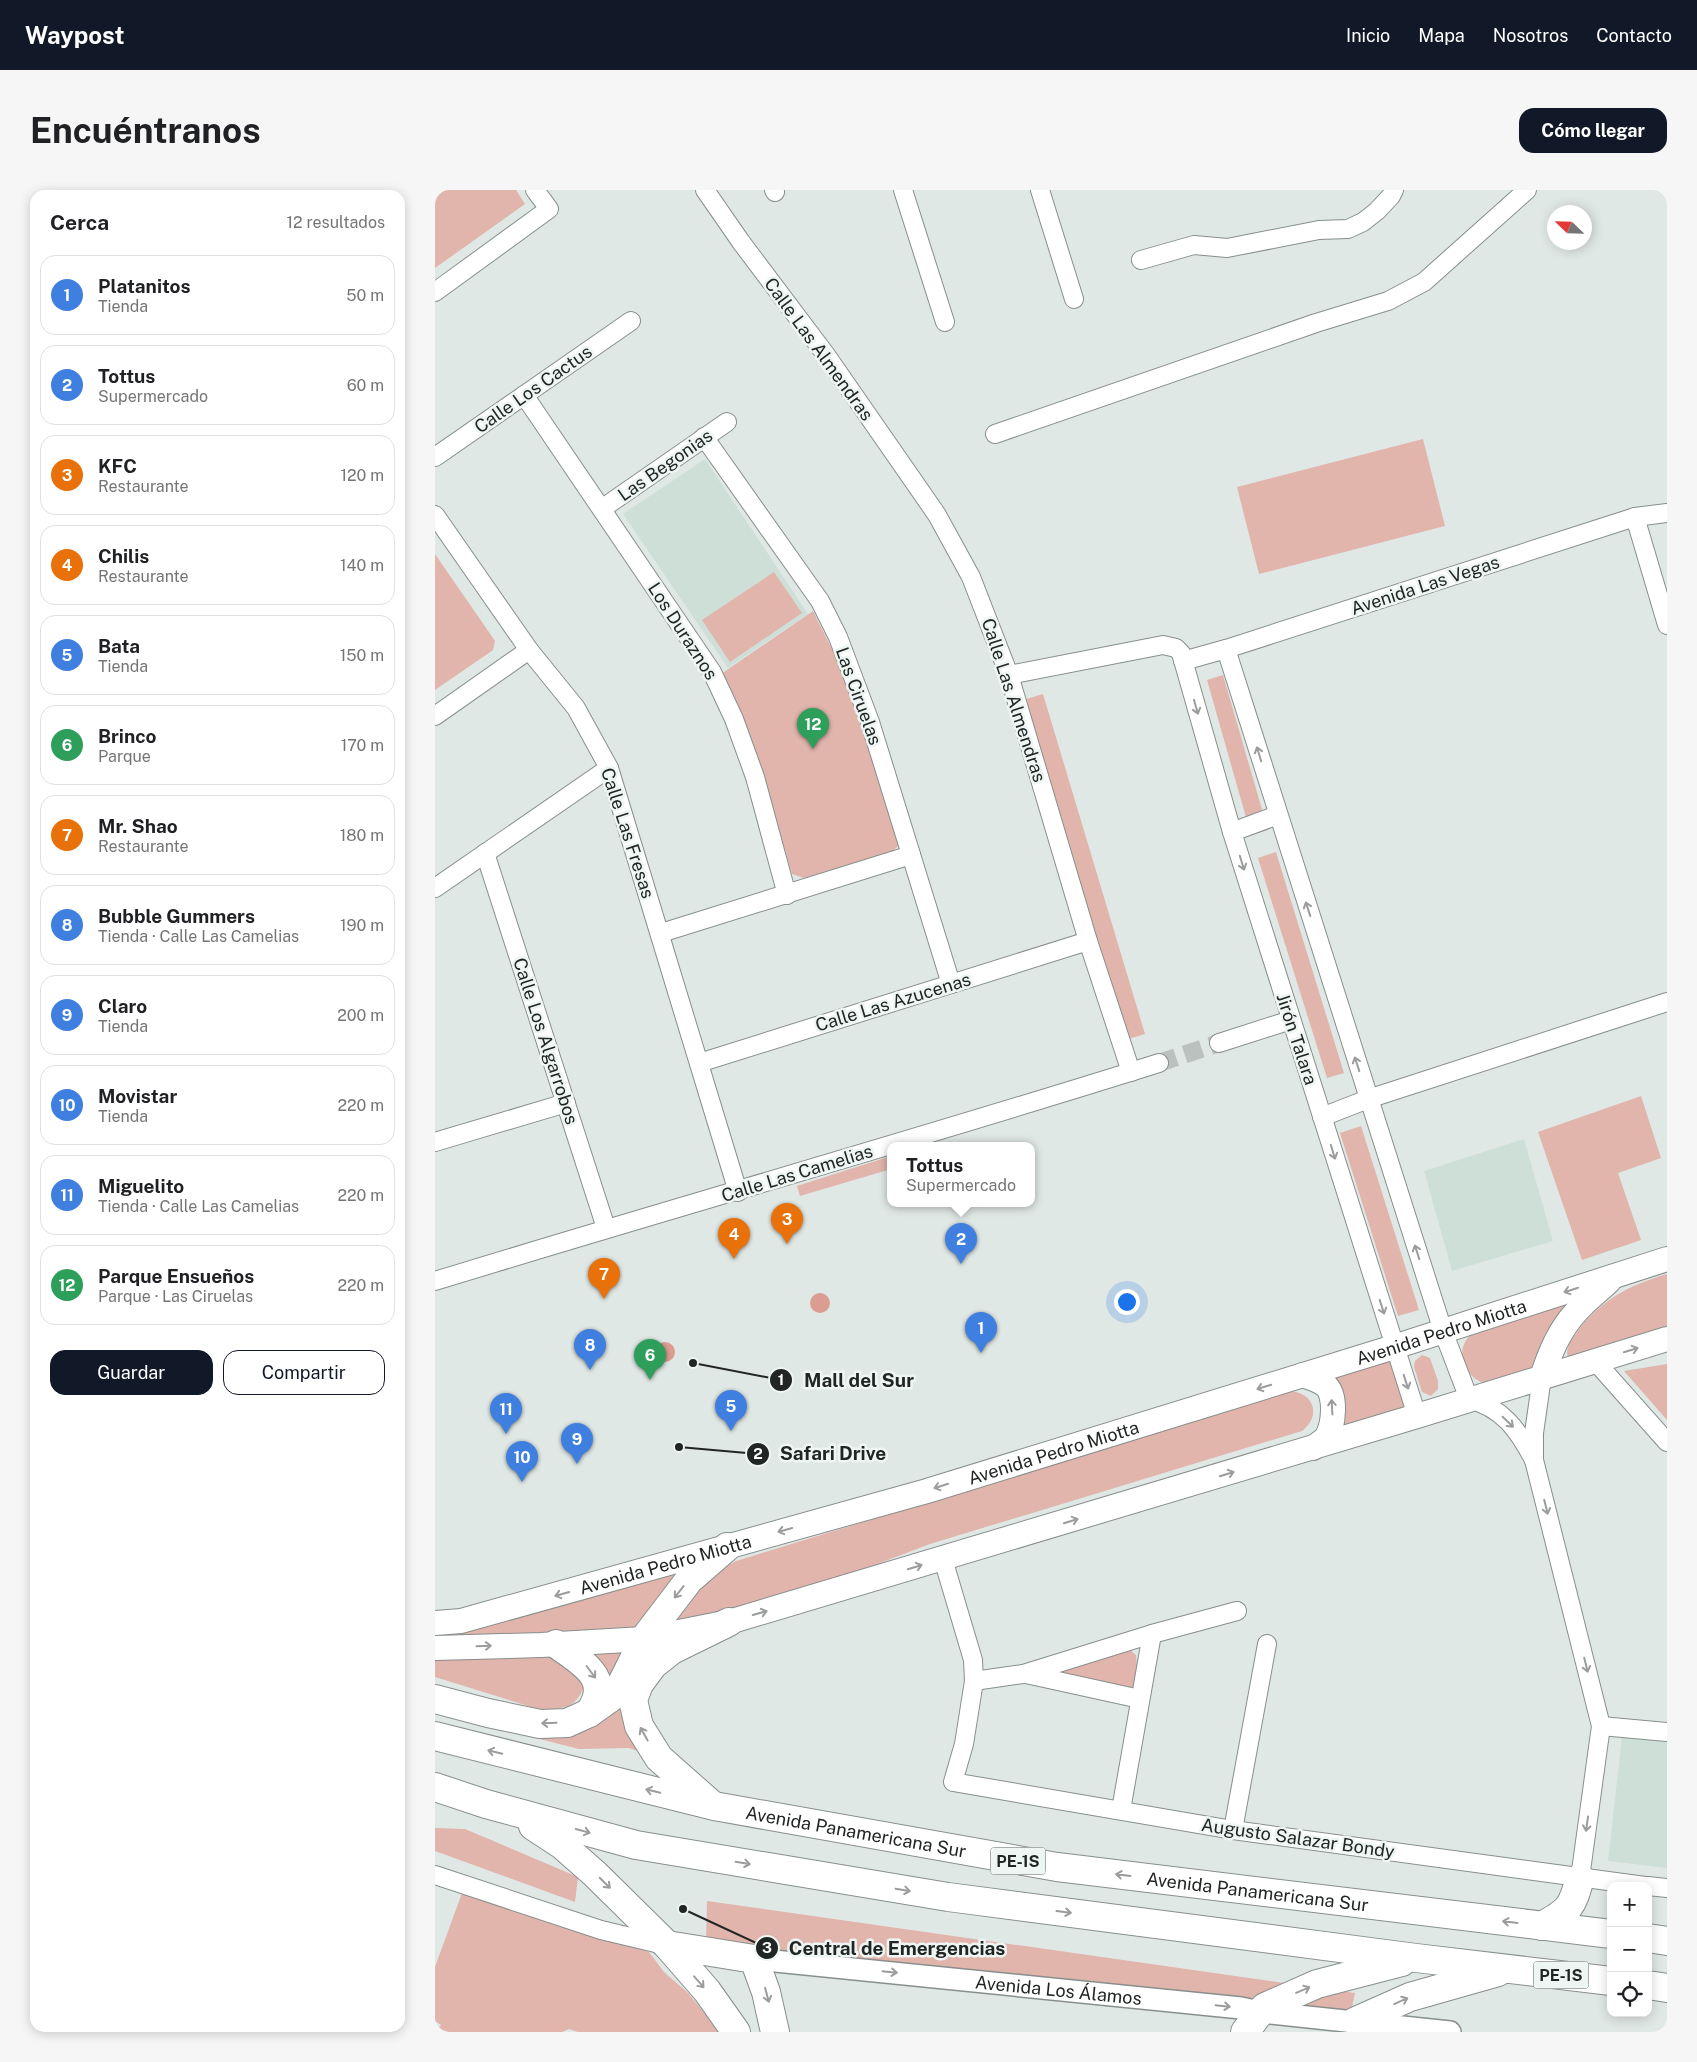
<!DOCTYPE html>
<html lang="es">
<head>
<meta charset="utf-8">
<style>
	body { margin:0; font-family:"Public Sans",sans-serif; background:#f6f6f6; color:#202124 }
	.controls { position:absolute; right:15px; bottom:15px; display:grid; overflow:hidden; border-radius:10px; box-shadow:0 2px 12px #0003 }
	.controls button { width:45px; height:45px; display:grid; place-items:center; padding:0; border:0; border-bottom:1px solid #e0e0e0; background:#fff; color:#202124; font:25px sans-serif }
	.compass { position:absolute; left:1112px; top:15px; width:45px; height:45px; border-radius:50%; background:#fff; box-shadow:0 2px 12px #0003; rotate:293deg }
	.you { position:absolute; left:691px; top:1111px; width:18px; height:18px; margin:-12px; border:4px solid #fff; border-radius:50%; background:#1a73e8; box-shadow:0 0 0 8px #1a73e833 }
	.badge { display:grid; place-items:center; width:32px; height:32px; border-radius:50%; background:#111827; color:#fff; font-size:16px; font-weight:700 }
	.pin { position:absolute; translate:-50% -41px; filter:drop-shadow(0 1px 2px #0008) }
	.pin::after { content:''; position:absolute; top:26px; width:18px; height:15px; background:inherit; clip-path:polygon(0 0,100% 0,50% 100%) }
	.popup { position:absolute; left:452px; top:952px; width:148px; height:65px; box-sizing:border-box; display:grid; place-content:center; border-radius:10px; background:#fff; filter:drop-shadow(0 1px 4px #0005); font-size:16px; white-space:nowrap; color:#757577 }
	.popup b { font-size:19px; color:#202124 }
	.popup::after { content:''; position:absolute; left:50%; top:100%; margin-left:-10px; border:10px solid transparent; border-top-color:#fff }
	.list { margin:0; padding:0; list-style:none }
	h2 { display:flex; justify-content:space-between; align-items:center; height:65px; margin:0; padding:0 20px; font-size:21px }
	h2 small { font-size:16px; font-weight:400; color:#757577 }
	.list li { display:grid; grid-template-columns:32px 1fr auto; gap:15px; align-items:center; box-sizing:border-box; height:80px; margin:0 10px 10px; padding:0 10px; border:1px solid #e0e0e0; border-radius:15px }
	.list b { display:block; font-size:19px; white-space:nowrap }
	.list p { margin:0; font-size:16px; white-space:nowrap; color:#757577 }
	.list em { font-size:16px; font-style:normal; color:#757577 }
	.actions { display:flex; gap:10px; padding:15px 20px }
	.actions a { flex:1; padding:11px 0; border:1px solid #111827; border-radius:15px; text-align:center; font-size:18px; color:#111827 }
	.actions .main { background:#111827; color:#fff }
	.icon { flex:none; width:28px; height:28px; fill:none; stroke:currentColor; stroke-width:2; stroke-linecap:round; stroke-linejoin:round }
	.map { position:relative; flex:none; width:1232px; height:1842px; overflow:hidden; border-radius:15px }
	header { display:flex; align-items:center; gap:30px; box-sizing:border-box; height:70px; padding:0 25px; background:#111827; color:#fff }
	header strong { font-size:24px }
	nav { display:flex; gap:28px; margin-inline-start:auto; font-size:18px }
	.intro { display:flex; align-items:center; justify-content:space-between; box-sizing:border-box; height:120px; padding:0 30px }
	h1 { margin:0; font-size:35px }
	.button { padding:12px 22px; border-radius:15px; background:#111827; color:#fff; font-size:18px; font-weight:700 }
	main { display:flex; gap:30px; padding:0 30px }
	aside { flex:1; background:#fff; border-radius:15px; box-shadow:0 2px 12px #0003 }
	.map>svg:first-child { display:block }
</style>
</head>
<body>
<header>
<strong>Waypost</strong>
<nav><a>Inicio</a><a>Mapa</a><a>Nosotros</a><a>Contacto</a></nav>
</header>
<div class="intro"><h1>Encuéntranos</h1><a class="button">Cómo llegar</a></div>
<main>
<aside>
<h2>Cerca<small>12 resultados</small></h2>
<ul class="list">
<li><span class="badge" style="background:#3f7fe0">1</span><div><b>Platanitos</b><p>Tienda</p></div><em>50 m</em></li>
<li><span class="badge" style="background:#3f7fe0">2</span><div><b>Tottus</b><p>Supermercado</p></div><em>60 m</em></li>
<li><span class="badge" style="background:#e8710a">3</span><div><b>KFC</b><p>Restaurante</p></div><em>120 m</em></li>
<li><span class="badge" style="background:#e8710a">4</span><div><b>Chilis</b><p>Restaurante</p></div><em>140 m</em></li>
<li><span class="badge" style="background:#3f7fe0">5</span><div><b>Bata</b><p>Tienda</p></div><em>150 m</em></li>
<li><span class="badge" style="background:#2e9e5b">6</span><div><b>Brinco</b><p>Parque</p></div><em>170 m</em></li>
<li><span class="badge" style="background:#e8710a">7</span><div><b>Mr. Shao</b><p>Restaurante</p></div><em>180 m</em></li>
<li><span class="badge" style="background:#3f7fe0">8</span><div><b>Bubble Gummers</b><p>Tienda · Calle Las Camelias</p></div><em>190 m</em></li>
<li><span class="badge" style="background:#3f7fe0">9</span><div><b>Claro</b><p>Tienda</p></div><em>200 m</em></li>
<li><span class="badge" style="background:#3f7fe0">10</span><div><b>Movistar</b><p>Tienda</p></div><em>220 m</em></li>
<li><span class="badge" style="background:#3f7fe0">11</span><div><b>Miguelito</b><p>Tienda · Calle Las Camelias</p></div><em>220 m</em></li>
<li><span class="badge" style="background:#2e9e5b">12</span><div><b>Parque Ensueños</b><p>Parque · Las Ciruelas</p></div><em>220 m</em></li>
</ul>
<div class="actions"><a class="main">Guardar</a><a>Compartir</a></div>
</aside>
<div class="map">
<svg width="1232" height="1842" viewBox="0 0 1232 1842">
	<rect width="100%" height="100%" fill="#e0e8e5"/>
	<g fill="#cedfd8">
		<path d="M 270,269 L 373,424 L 293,478 L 188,324 Z"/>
		<path d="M 1089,949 L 1118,1051 L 1017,1081 L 989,981 Z"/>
		<path d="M 1187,1546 L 1232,1552 L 1232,1678 L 1173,1671 Z"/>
	</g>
	<g fill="#e1b4ac">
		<path d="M 0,0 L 81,0 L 90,14 L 0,78 Z"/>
		<path d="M 988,249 L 1010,336 L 824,384 L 802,297 Z"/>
		<path d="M 0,364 L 60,451 L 58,460 L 0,500 Z"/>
		<path d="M 339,382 L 367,423 L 295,472 L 267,430 Z"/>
		<path d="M 378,421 L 401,467 L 429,531 L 463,643 L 463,656 L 457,662 L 369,688 L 357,684 L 328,585 L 286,484 Z"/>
		<path d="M 788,485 L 833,640 L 816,645 L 772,490 Z"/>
		<path d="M 608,504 L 710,844 L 690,850 L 588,510 Z"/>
		<path d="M 841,662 L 909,883 L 892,888 L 823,668 Z"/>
		<path d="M 1206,906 L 1226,968 L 1183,983 L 1206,1050 L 1147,1070 L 1103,942 Z"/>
		<path d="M 926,936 L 984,1120 L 963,1126 L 905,943 Z"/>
		<path d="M 456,966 L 456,979 L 365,1006 L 362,996 Z"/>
		<path d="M 1232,1084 L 1232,1143 L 1134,1170 C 1129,1162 1135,1152 1140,1145 C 1164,1111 1192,1096 1232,1084 Z"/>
		<path d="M 1132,1113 L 1110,1144 L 1097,1180 C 1085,1184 1071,1193 1060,1194 C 1034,1197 1014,1161 1038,1143 Z"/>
		<path d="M 987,1165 L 995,1168 L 1003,1191 L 1003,1199 L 996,1206 L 987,1202 L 979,1177 L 980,1171 Z"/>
		<path d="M 956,1169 L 971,1219 L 900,1240 L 892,1191 Z"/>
		<path d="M 1232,1174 L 1232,1230 L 1189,1181 Z"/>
		<path d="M 856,1201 C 880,1204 886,1226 867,1241 L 495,1354 L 364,1404 L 247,1435 L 236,1431 L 270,1389 L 301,1371 Z"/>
		<path d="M 248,1378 L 220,1410 L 202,1438 L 197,1441 L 42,1446 L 5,1445 L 47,1436 Z"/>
		<path d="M 694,1459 L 701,1465 C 702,1478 706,1494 693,1501 L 623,1486 L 622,1478 Z"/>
		<path d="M 185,1462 L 186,1464 L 171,1493 L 167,1479 L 159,1465 Z"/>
		<path d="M 127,1467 L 138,1472 L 149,1497 C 140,1519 127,1519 106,1520 L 0,1487 L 0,1468 Z"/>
		<path d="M 189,1506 L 215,1565 L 194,1558 L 144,1559 L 81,1543 Z"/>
		<path d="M 0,1638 L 30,1639 L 143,1687 L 140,1712 L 0,1661 Z"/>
		<path d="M 27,1703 L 214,1762 L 229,1782 L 253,1803 L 285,1842 L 143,1842 L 134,1839 L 127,1842 L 0,1842 L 6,1835 L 0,1831 L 0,1777 Z"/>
		<path d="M 272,1711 L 920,1803 L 916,1822 L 271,1753 Z"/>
	</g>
	<g fill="#db9c91">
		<circle cx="385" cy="1113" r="10"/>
		<circle cx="230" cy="1162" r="10"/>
	</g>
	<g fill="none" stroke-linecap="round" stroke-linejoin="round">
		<path stroke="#bac1be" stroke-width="18" stroke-dasharray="18 9" stroke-linecap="butt" d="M 724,873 L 784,853"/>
		<defs>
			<g id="minor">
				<path d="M 270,0 L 306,52 L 391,165 L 502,325 L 536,387 L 574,485 L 653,751 L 696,882"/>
				<path d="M 339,0 L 340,2"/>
				<path d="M 468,0 L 510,132"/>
				<path d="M 605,0 L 639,109"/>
				<path d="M 706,70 L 759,55 L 792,58 L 884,40 L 913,39 L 928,32 L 942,21 L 956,6 L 959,0"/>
				<path d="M 0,102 L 114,19 L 100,0"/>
				<path d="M 89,205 L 277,482 L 299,529 L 320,587 L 352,705"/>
				<path d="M 560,244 L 881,133 L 953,111 L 989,92 L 1092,0"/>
				<path d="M 269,247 L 385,411 L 403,447 L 435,532 L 516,794"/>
				<path d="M 0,267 L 196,131"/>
				<path d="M 168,318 L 292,232"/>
				<path d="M 0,325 L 94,460 L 141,518 L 174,578 L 303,1002"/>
				<path d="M 1200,327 L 1232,435"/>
				<path d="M 791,459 L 1008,1141 L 1034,1209 C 1068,1218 1083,1240 1099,1270"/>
				<path d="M 748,471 L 791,459 L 1200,327 L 1232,323"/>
				<path d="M 574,485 L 728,455 L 741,458 L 746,463 L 797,642 L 982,1226"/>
				<path d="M 0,526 L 94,460"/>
				<path d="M 797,642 L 843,625"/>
				<path d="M 50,663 L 171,1038"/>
				<path d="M 0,698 L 174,578"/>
				<path d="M 226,743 L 476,665"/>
				<path d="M 784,853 L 856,830"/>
				<path d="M 264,873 L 653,751"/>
				<path d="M 887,927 L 933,909 L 1232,812"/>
				<path d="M 0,952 L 131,913"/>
				<path d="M 0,1091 C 241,1017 483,949 724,873"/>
				<path d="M 1160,1171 L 1232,1252"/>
				<path d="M 1107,1187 L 1099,1243 L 1099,1270 L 1166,1536 L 1145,1688"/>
				<path d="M 508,1369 L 538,1470 L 539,1491 L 529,1554 L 518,1592 L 798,1640 L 1210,1696"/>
				<path d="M 591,1484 L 705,1509"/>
				<path d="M 539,1491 L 588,1484 L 717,1444 L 802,1421"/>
				<path d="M 1166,1536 L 1232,1542"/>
				<path d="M 686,1620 L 717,1444"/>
				<path d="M 798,1640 L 832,1454"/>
				<path d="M 0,1685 L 166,1740 L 229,1755"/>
				<path d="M 1213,1696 L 1232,1698"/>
			</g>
			<g id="tertiary">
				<path id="s1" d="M 319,1769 L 806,1818 L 825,1822 L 1015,1842"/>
			</g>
			<g id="secondary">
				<path d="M 868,1185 C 875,1188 884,1190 890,1195 C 902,1204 899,1236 891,1248 C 888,1251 882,1255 878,1258"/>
				<path d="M 1107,1187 C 1115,1163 1124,1140 1142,1121 C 1151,1110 1164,1101 1174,1091"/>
				<path id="s2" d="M 0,1433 L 26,1431 L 492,1301 L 959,1157 L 1232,1069"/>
				<path d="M 0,1458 L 106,1455 L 209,1449 L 294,1432 L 982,1226 L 1232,1149"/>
			</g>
			<path id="primary" d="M 232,1755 L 272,1801 L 301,1842"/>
			<g id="trunk">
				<path d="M 232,1755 L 319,1769 L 331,1802 L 340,1842"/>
				<path d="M 810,1842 L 825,1822"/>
			</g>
			<g id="motorway">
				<path d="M 121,1454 C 146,1472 179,1488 154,1523"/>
				<path d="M 0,1509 L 53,1523 L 105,1534 L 132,1533 L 154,1523 L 182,1503 L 209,1449 L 254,1390 L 292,1357"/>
				<path id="s3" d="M 0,1546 L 279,1616 L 622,1677 L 1176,1744"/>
				<path d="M 0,1597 L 51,1614 L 201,1655 L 513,1707 L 981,1768 L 1176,1791"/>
				<path d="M 276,1614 L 224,1568 L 204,1536 L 198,1510 L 204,1494 L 218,1475 L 237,1460 L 294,1432"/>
				<path d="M 98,1636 L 127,1655 L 160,1684 L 232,1755"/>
				<path d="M 1107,1736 C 1134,1721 1137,1718 1145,1688"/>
				<path d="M 1213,1748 L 1232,1751"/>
				<path d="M 1213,1795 L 1232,1798"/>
				<path d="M 825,1822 L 830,1817 L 882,1794 L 967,1772"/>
				<path d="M 921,1831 L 975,1807 L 1063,1782"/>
			</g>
		</defs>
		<use href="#minor" stroke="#878f8c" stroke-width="20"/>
		<use href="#tertiary" stroke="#878f8c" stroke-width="24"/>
		<use href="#secondary" stroke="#878f8c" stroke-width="26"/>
		<use href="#primary" stroke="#878f8c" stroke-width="30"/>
		<use href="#trunk" stroke="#878f8c" stroke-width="30"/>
		<use href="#motorway" stroke="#878f8c" stroke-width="30"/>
		<use href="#minor" stroke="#fff" stroke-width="18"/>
		<use href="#tertiary" stroke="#fff" stroke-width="21"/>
		<use href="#secondary" stroke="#fff" stroke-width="24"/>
		<use href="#primary" stroke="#fff" stroke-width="28"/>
		<use href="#trunk" stroke="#fff" stroke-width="28"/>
		<use href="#motorway" stroke="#fff" stroke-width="28"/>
	</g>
	<defs><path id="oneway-shaft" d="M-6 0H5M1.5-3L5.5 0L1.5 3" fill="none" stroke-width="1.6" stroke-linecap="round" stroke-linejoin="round" transform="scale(1.25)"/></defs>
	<g stroke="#9b9d9c">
		<use href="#oneway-shaft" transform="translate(761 517) rotate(74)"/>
		<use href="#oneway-shaft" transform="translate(824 564) rotate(-107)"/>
		<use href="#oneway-shaft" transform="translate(807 673) rotate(73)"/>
		<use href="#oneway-shaft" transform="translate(873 719) rotate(-108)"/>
		<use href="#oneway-shaft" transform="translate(922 874) rotate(-108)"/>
		<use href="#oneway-shaft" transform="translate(898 962) rotate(73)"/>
		<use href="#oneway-shaft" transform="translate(982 1062) rotate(-108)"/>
		<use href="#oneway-shaft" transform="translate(1136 1100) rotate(162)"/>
		<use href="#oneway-shaft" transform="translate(947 1117) rotate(72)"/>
		<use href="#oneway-shaft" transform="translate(1196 1160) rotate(-17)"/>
		<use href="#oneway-shaft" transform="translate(971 1192) rotate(72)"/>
		<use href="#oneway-shaft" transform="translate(829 1197) rotate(163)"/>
		<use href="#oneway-shaft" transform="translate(897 1217) rotate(-93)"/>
		<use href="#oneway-shaft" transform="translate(1073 1232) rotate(44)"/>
		<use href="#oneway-shaft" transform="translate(792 1284) rotate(-17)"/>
		<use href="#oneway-shaft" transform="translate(506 1296) rotate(162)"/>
		<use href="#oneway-shaft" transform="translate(1111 1317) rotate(76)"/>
		<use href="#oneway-shaft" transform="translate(636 1331) rotate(-17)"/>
		<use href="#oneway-shaft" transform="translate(350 1340) rotate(164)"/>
		<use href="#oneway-shaft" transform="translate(480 1377) rotate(-17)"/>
		<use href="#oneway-shaft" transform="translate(244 1402) rotate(128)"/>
		<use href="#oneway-shaft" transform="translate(127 1404) rotate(164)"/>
		<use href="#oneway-shaft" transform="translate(325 1423) rotate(-16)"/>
		<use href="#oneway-shaft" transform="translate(49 1456) rotate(-2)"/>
		<use href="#oneway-shaft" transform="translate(1151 1475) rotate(76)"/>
		<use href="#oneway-shaft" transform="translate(156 1482) rotate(53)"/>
		<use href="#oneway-shaft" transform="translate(114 1533) rotate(178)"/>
		<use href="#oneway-shaft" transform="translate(209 1544) rotate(-119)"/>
		<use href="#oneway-shaft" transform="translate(60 1562) rotate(-166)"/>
		<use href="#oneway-shaft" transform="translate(218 1601) rotate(-166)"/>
		<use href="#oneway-shaft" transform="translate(1152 1634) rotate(98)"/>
		<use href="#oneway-shaft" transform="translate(148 1641) rotate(15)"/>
		<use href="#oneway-shaft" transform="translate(308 1673) rotate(9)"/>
		<use href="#oneway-shaft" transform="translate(688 1685) rotate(-173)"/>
		<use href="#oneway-shaft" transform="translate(170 1693) rotate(45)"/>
		<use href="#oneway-shaft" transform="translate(468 1700) rotate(9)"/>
		<use href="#oneway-shaft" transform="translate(629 1722) rotate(7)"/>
		<use href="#oneway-shaft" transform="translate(1075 1732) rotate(-173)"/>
		<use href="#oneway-shaft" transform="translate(455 1782) rotate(6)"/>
		<use href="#oneway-shaft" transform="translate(264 1792) rotate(49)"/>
		<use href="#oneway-shaft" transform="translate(868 1800) rotate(-23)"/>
		<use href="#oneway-shaft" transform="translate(332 1805) rotate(75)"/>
		<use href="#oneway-shaft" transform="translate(966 1811) rotate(-24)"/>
		<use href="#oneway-shaft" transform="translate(788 1816) rotate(6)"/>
	</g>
	<g text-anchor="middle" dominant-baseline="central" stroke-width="5" stroke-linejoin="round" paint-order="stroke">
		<g fill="#edf6f2" stroke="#5e6461" stroke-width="1">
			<rect x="555.5" y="1657.5" width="55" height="27" rx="4"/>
			<rect x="1098.5" y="1771.5" width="55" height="27" rx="4"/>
		</g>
		<g font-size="16" font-weight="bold" fill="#212523">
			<text x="583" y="1671">PE-1S</text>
			<text x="1126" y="1785">PE-1S</text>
		</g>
		<g font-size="18" fill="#212523" stroke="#edf6f2">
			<text transform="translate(384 159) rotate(54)">Calle Las Almendras</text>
			<text transform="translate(98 199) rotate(-35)">Calle Los Cactus</text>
			<text transform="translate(230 275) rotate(-35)">Las Begonias</text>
			<text transform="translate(990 395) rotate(-18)">Avenida Las Vegas</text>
			<text transform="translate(248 441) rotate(57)">Los Duraznos</text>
			<text transform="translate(424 506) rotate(70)">Las Ciruelas</text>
			<text transform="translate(579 510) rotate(72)">Calle Las Almendras</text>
			<text transform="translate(193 643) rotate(72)">Calle Las Fresas</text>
			<text transform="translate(458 812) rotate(-17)">Calle Las Azucenas</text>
			<text transform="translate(862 849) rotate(72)">Jirón Talara</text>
			<text transform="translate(111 851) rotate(72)">Calle Los Algarrobos</text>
			<text transform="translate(362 983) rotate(-17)">Calle Las Camelias</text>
			<text stroke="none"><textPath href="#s2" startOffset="1048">Avenida Pedro Miotta</textPath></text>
			<text stroke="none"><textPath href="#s2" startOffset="642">Avenida Pedro Miotta</textPath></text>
			<text stroke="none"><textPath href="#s2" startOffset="238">Avenida Pedro Miotta</textPath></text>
			<text stroke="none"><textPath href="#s3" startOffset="432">Avenida Panamericana Sur</textPath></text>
			<text transform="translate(863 1648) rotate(8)">Augusto Salazar Bondy</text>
			<text stroke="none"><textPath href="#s3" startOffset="838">Avenida Panamericana Sur</textPath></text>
			<text stroke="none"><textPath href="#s1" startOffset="306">Avenida Los Álamos</textPath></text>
		</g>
	</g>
	<path fill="none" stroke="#212523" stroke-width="2" d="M258 1173L346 1190M244 1257L323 1264M248 1719L332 1758"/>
	<g fill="#212523" stroke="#edf6f2" stroke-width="2">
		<circle cx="258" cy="1173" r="5"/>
		<circle cx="244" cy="1257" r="5"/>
		<circle cx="248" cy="1719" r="5"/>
		<circle cx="346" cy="1190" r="12"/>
		<circle cx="323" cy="1264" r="12"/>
		<circle cx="332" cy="1758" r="12"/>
	</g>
	<g font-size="15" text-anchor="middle" font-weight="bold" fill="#fff">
		<text x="346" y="1195">1</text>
		<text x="323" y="1269">2</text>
		<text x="332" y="1763">3</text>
	</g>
	<g font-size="19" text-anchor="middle" font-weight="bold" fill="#212523" stroke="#edf6f2" stroke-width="5" stroke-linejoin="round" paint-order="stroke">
		<text x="424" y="1197">Mall del Sur</text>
		<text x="398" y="1270">Safari Drive</text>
		<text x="462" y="1765">Central de Emergencias</text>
	</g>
</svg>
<div class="controls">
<button>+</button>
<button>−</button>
<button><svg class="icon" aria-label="locate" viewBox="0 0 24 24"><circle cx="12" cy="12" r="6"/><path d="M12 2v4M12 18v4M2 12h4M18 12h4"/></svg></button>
</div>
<svg class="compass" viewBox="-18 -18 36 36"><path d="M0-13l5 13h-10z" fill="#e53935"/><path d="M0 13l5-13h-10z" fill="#757577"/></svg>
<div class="you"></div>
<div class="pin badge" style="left:546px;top:1163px;background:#3f7fe0">1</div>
<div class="pin badge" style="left:526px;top:1074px;background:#3f7fe0">2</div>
<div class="popup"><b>Tottus</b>Supermercado</div>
<div class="pin badge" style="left:352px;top:1054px;background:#e8710a">3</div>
<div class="pin badge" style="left:299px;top:1069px;background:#e8710a">4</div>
<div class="pin badge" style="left:296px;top:1241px;background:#3f7fe0">5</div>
<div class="pin badge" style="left:215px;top:1190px;background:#2e9e5b">6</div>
<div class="pin badge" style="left:169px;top:1109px;background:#e8710a">7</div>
<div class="pin badge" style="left:155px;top:1180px;background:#3f7fe0">8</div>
<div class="pin badge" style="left:142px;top:1274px;background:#3f7fe0">9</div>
<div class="pin badge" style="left:87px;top:1292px;background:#3f7fe0">10</div>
<div class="pin badge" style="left:71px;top:1244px;background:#3f7fe0">11</div>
<div class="pin badge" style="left:378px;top:559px;background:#2e9e5b">12</div>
</div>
</main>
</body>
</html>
